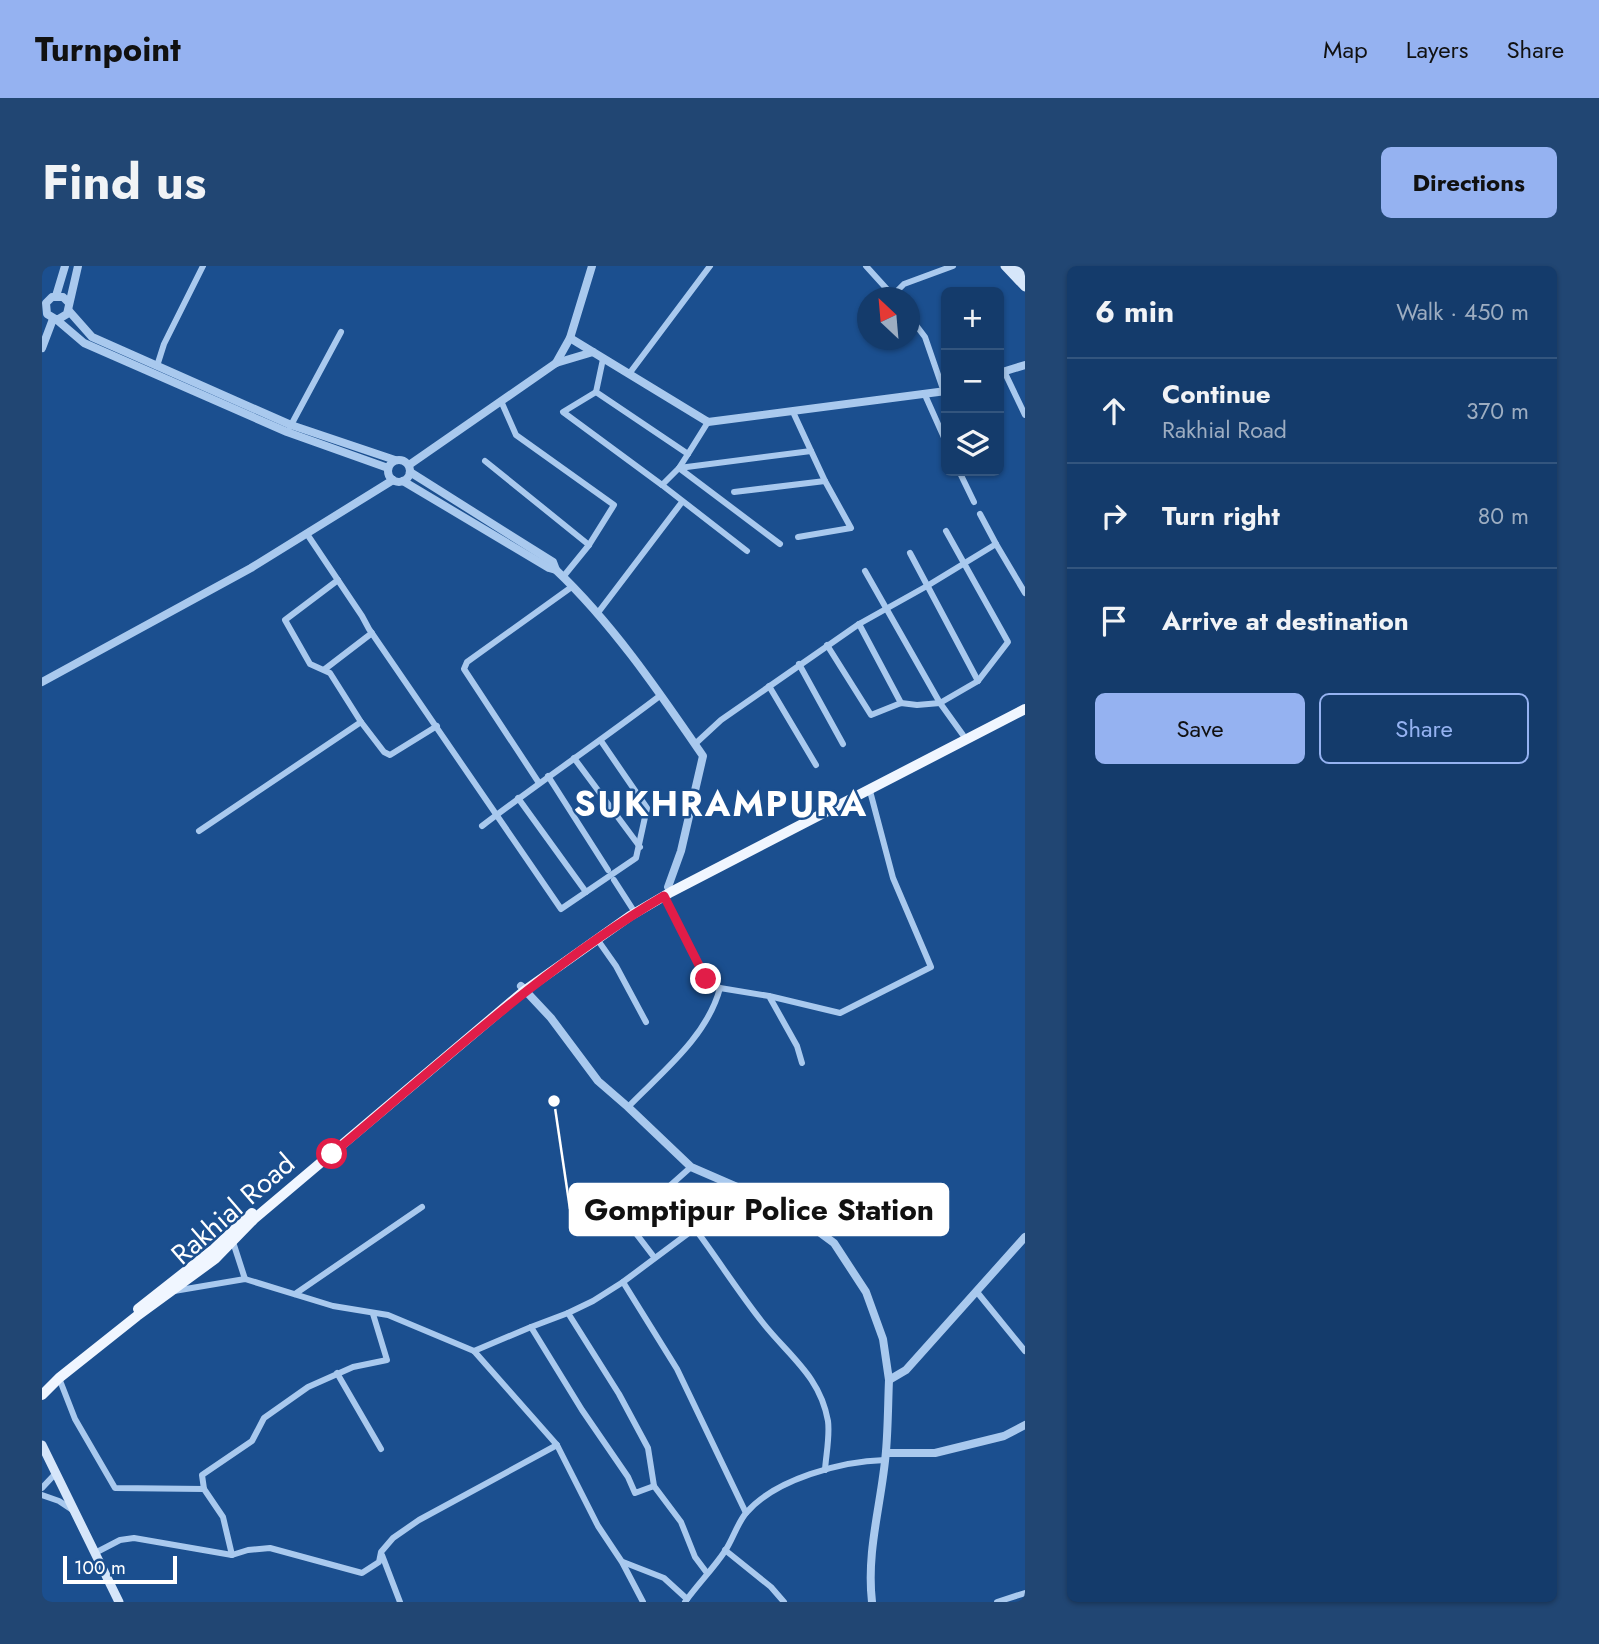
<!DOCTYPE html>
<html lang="en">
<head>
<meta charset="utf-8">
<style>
	body { margin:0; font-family:Jost,sans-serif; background:#214673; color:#f1f3f6 }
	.controls { position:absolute; right:21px; top:21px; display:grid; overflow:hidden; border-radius:10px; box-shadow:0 2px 5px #0004 }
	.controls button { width:63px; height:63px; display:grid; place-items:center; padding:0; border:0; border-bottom:2px solid #33557e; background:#143b6b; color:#f1f3f6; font:35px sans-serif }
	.compass { position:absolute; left:815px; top:21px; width:63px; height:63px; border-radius:50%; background:#143b6b; box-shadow:0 2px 5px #0004; rotate:334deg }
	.scale { position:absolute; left:21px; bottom:18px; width:114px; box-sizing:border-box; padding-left:7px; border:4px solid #fff; border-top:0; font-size:19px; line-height:24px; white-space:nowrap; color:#fff; -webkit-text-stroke:5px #1b4f8f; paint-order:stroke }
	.stop { position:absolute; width:21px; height:21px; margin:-16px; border:5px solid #e11d48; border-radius:50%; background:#fff }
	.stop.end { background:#e11d48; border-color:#fff; box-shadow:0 2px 7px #0008 }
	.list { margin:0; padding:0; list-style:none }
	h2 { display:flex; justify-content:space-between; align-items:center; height:91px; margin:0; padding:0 28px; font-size:30px }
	h2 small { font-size:23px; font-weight:400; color:#9dadc1 }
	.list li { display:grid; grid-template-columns:46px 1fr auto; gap:21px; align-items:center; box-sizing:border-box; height:105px; padding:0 28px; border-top:2px solid #33557e }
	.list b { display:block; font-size:26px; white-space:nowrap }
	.list p { margin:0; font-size:23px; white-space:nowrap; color:#9dadc1 }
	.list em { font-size:23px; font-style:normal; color:#9dadc1 }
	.actions { display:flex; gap:14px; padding:21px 28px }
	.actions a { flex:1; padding:16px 0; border:2px solid #95b2f1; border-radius:10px; text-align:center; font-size:24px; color:#95b2f1 }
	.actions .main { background:#95b2f1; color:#111 }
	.icon { flex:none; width:38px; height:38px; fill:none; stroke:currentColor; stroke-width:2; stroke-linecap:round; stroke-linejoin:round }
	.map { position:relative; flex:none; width:983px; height:1336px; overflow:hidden; border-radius:10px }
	header { display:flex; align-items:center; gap:42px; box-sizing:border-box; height:98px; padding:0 35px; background:#95b2f1; color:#111 }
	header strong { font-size:33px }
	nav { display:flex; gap:38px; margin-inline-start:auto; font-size:24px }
	.intro { display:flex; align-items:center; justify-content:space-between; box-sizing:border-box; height:168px; padding:0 42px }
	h1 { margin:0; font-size:49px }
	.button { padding:18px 32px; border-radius:10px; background:#95b2f1; color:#111; font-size:24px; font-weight:700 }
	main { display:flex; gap:42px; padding:0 42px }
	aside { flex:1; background:#143b6b; border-radius:10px; box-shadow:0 2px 5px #0004 }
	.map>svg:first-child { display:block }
</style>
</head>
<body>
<header>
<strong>Turnpoint</strong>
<nav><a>Map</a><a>Layers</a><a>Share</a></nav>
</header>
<div class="intro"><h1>Find us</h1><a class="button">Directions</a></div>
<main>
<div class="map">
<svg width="983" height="1336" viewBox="0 0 983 1336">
	<rect width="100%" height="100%" fill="#1b4f8f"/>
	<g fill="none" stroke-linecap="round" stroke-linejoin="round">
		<g stroke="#a9c9ee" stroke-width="6">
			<path d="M 824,0 L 853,32"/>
			<path d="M 851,29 L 862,18 L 911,0"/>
			<path d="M 867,50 L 883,71 L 902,126"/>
			<path d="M 561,93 L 554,126 L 646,188 L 666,156"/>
			<path d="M 115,100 L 122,78 L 161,0"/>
			<path d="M 962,105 L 983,149"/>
			<path d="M 587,108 L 668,0"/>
			<path d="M 554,126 L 521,146 L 620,219 L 637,202 L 769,185"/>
			<path d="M 883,129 L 904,176"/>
			<path d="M 459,135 L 474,169 L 572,239 L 547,279 L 521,311"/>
			<path d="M 751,146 L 783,215 L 809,262 L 756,271"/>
			<path d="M 248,161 L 299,66"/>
			<path d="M 646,188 L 637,202 L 738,278"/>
			<path d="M 443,195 L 547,279"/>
			<path d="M 917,205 L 932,236"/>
			<path d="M 620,219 L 705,285"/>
			<path d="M 692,226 L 783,215"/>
			<path d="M 265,268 L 320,350 L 327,363 L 519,643 L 594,592 L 605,542 L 559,475"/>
			<path d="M 954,278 L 983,327"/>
			<path d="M 868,287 L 936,415"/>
			<path d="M 823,305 L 898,437 L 921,469"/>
			<path d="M 555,348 L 640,236"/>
			<path d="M 817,358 L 859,437"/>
			<path d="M 785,379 L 829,449 L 859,437 L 875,439 L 898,437 L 936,415 L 966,376 L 904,265"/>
			<path d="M 757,398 L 801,478"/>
			<path d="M 283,403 L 330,367"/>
			<path d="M 727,420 L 774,499"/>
			<path d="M 319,456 L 342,486 L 348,489 L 395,460"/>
			<path d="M 653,478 L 679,454 L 817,358 L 885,320 L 954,278 L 938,248"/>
			<path d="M 532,492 L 598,581"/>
			<path d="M 506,510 L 566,604"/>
			<path d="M 497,517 L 422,403 L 425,396 L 531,320"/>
			<path d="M 476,532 L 544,626"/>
			<path d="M 440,560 C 499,515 560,474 619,429"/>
			<path d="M 157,565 L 319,456 L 288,407 L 268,398 L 243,354 L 296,314"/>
			<path d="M 572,614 L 590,642"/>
			<path d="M 622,630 L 664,713 L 678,722 L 727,730 L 755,780 L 760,797"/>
			<path d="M 555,673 L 574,700 L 604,756"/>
			<path d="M 727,730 L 798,747 L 889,701 L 851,612 L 828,525"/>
			<path d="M 586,841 C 620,806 665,771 678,722"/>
			<path d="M 191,976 L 203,1013"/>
			<path d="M 612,991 L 586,957 L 649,901"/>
			<path d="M 581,1016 L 551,1035 L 526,1047 L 577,1128 L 606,1182 L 612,1220"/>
			<path d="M 132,1025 L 203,1013 L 291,1040 L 346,1049 L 432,1085 L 515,1179 L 556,1260 L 580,1296 L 601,1336"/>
			<path d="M 935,1026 L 983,1085"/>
			<path d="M 253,1028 L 380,941"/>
			<path d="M 489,1061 L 526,1047"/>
			<path d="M 432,1085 L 489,1061 L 540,1144 L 586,1211 L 593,1227 L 612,1220 L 639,1256 L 653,1291 L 665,1307"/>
			<path d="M 295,1107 L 339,1183"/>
			<path d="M 17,1112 L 33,1153 L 73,1222 L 162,1223 L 181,1251 L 190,1289"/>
			<path d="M 0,1222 L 14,1207"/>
			<path d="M 162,1223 L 160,1209 L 210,1175 L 222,1152 L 266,1121 L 311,1101 L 345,1094 L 331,1048"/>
			<path d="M 0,1229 L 17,1235 L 32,1245"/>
			<path d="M 704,1247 L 635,1103 L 581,1016 L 648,966 L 654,964 C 677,995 697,1027 721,1057 C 747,1090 778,1110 786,1155 C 788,1170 784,1189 783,1204"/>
			<path d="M 683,1284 L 729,1321 L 742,1336"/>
			<path d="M 53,1287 L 78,1274 L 92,1272 L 190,1289 L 206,1284 L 228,1282 L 320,1307 L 337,1296 L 339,1286 L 351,1272 L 377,1254 L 515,1179"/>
			<path d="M 340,1289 L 358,1336"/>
			<path d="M 581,1296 L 622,1312 L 645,1333"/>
			<path d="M 643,1336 C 655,1319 671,1303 683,1285 C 691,1273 695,1258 704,1247 C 733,1213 800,1195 843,1194"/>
			<path d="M 955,1336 L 983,1327"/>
		</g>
		<g stroke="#a9c9ee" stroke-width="8">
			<path d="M 14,30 L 23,0"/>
			<path d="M 27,37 L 21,31 L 10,31 L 4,37 L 5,48 L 15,54 L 25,48 L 36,0"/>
			<path d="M 27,45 L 50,71 L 249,159 L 353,194"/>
			<path d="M 15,54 L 42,77 L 245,166 L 346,202"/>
			<path d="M 528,72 L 666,156 L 904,125"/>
			<path d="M 0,82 L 11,53"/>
			<path d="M 514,97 L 528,72 L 550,0"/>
			<path d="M 957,107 L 983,99"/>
			<circle cx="357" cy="205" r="11"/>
			<path d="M 367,199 L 514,97 L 551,86"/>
			<path d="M 368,206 L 511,296 L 514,304 C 571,358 617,426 661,490 L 639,585 L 626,621 L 629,626"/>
			<path d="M 361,215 L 507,302 L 514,304"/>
			<path d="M 0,416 L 209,302 L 351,214"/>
			<path d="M 479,720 L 509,752 L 556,815 L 586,841 L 649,901 L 746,943 L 792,977 L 824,1026 L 841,1073 L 847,1114"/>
			<path d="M 844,1187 L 893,1187 L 962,1170 L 983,1159"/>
			<path d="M 830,1336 C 824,1284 840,1236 844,1185 C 846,1162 846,1138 847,1114 L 864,1104 L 983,971"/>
		</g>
		<g stroke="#d6e6fa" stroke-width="9">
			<path d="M 963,0 L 983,21"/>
			<path d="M 973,0 L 983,11"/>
			<path d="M 0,1179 L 77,1336"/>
		</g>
		<g stroke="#f0f6ff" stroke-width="10">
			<path d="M 96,1043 L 172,983 L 210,947"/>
			<path d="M 0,1129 L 17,1112 L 95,1050 L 173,993 L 212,953 L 482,725 L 588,650 L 629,626 L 983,443"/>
		</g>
	</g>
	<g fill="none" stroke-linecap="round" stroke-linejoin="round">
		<path stroke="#e11d48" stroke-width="9" d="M 290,888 C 398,798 500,702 622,630 L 664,713"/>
	</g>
	<g text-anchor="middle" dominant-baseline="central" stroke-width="5" stroke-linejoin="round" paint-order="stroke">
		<g font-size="28" fill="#fff" stroke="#1b4f8f">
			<text transform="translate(191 943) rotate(-41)">Rakhial Road</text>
		</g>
		<g font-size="35" font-weight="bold" letter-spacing="2" fill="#fff" stroke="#1b4f8f">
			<text x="679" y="538">SUKHRAMPURA</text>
		</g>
	</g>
	<path fill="none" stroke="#fff" stroke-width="2.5" d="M512 835L528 943"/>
	<circle fill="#fff" stroke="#1b4f8f" stroke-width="2.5" cx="512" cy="835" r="7"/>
	<rect fill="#fff" stroke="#fff" stroke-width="2.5" x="528" y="918" width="378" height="51" rx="7"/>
	<g font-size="30" text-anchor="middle" font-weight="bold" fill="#111">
		<text x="717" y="954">Gomptipur Police Station</text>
	</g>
</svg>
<div class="controls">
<button>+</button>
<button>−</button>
<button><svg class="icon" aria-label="layers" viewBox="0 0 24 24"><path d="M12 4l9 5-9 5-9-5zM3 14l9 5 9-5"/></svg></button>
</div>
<svg class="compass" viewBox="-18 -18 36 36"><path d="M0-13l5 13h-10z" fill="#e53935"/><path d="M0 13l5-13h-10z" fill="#9dadc1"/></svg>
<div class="scale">100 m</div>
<div class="stop" style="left:290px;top:888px"></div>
<div class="stop end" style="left:664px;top:713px"></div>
</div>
<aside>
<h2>6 min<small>Walk · 450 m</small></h2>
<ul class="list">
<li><svg class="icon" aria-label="ahead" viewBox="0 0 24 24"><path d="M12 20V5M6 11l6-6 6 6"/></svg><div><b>Continue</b><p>Rakhial Road</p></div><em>370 m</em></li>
<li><svg class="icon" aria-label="right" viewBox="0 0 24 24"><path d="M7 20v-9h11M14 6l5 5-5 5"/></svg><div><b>Turn right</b></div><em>80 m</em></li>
<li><svg class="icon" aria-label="arrive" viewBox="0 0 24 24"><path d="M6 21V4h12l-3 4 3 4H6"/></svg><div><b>Arrive at destination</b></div></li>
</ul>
<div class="actions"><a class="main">Save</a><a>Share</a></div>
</aside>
</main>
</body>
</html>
